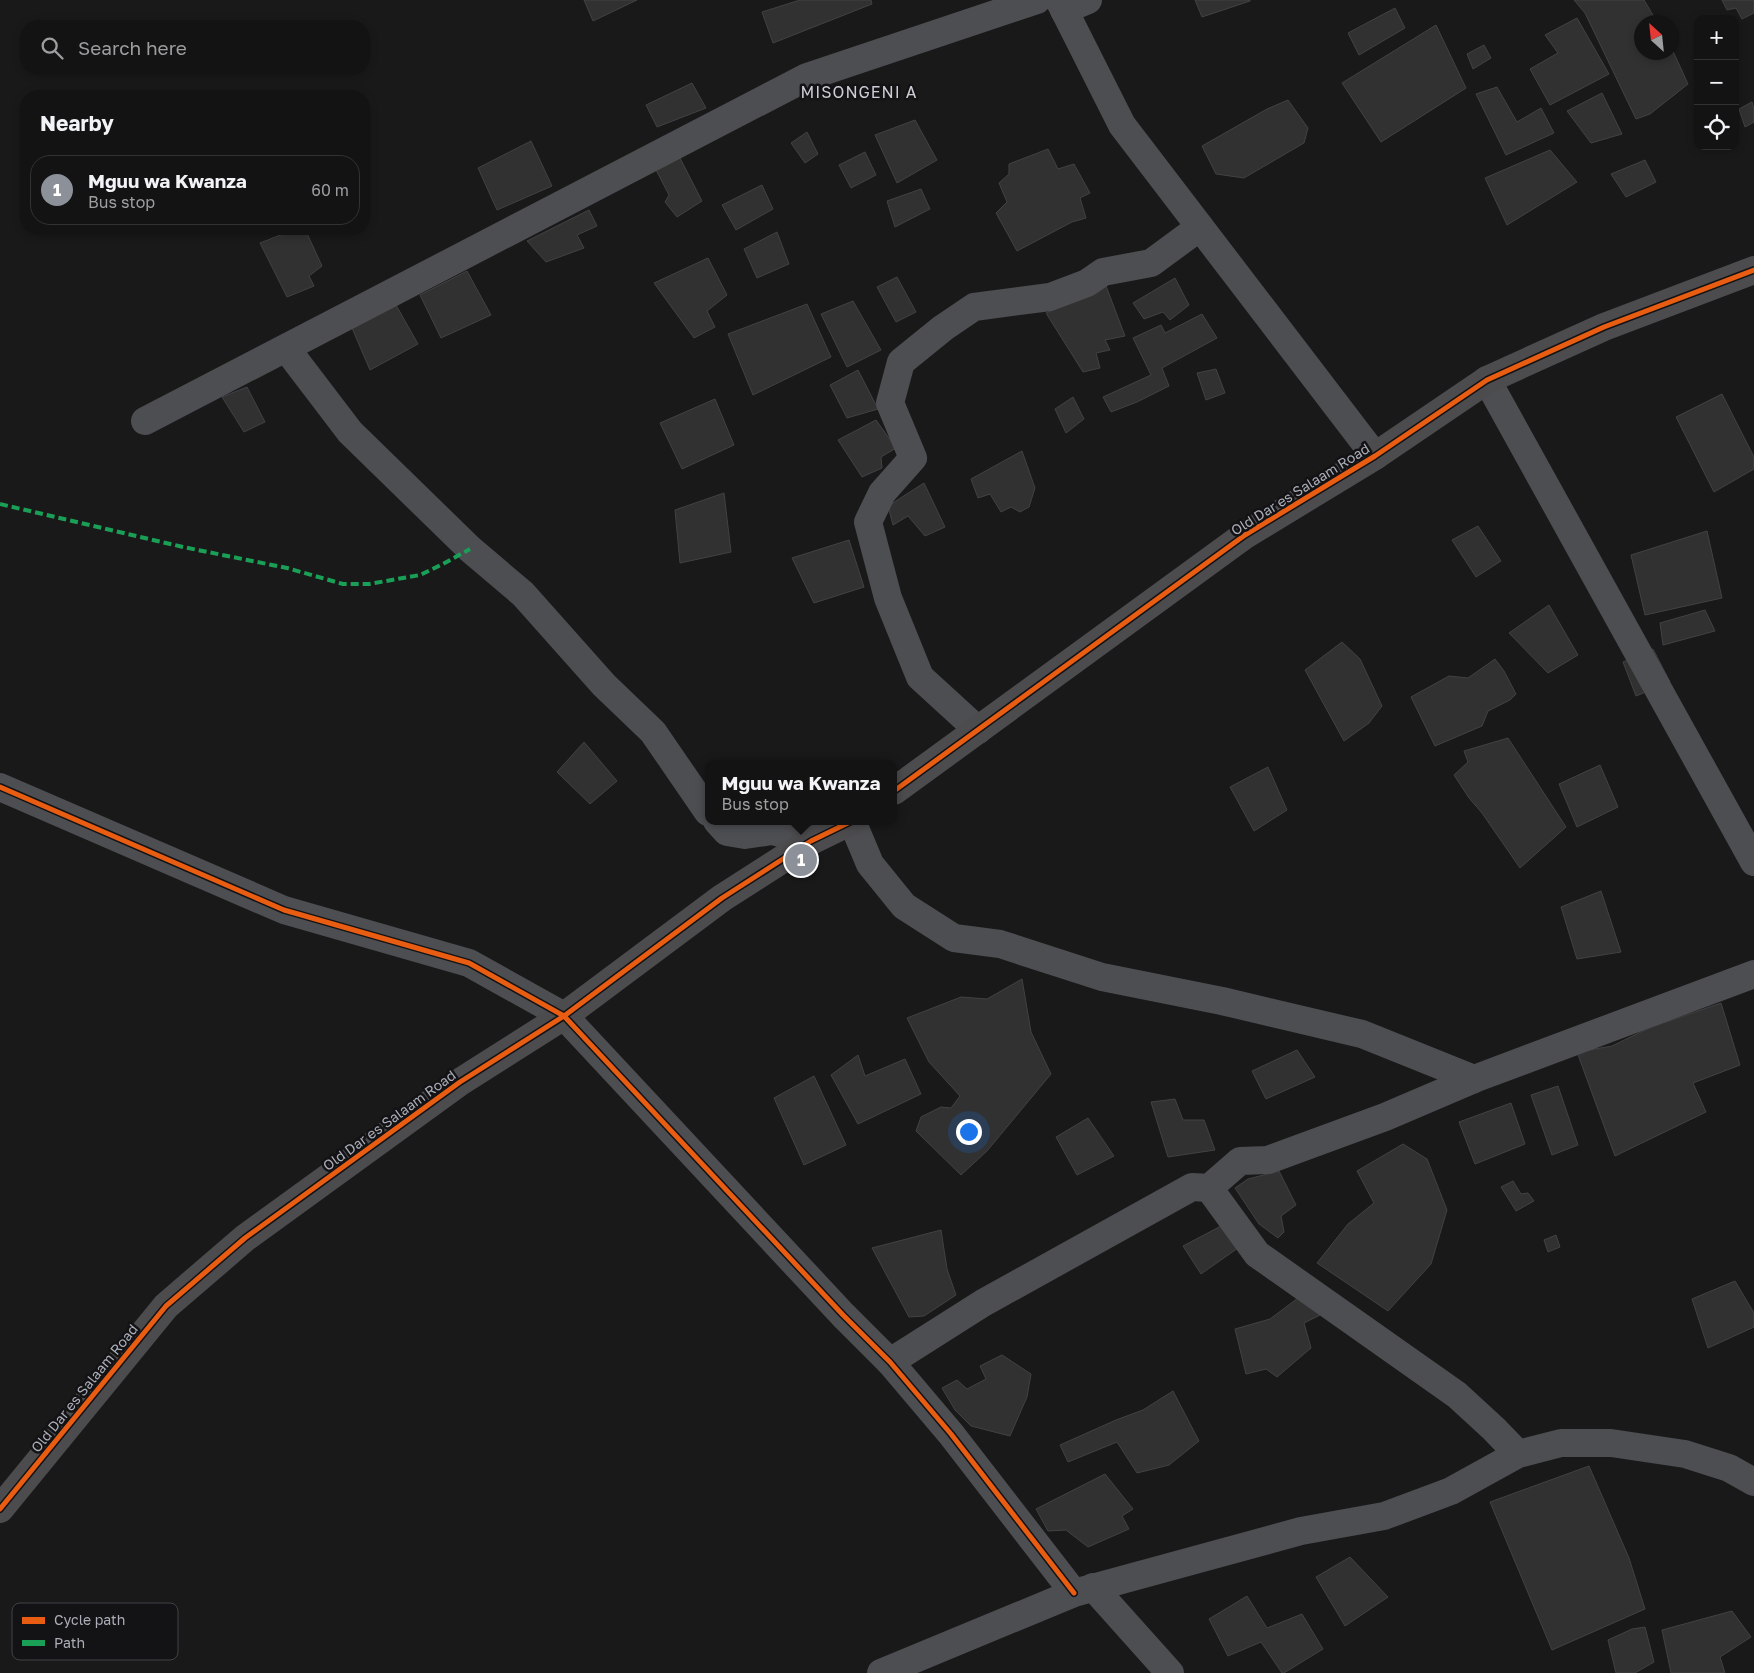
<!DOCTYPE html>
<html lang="en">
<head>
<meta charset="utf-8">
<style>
	body { margin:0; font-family:"Golos Text",sans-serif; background:#1c1c1c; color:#f1f3f6 }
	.controls { position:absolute; right:15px; top:15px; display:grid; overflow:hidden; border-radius:10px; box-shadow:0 2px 8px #0003 }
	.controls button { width:45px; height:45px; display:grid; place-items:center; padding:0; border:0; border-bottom:1px solid #323233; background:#131313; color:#f1f3f6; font:25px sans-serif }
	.compass { position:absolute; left:1634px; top:15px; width:45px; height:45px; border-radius:50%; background:#131313; box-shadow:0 2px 8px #0003; rotate:333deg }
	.you { position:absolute; left:968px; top:1131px; width:18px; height:18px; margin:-12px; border:4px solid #fff; border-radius:50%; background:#1a73e8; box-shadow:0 0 0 8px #1a73e833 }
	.badge { display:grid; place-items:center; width:32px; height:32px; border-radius:50%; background:#8c9099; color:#fff; font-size:16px; font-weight:700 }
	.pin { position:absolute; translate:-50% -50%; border:2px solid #fff; box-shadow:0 1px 5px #0006 }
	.popup { position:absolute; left:705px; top:760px; width:192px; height:65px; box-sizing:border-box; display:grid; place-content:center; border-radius:10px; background:#131313; filter:drop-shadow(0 1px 4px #0005); font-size:16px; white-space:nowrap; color:#9d9ea0 }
	.popup b { font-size:19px; color:#f1f3f6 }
	.popup::after { content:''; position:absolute; left:50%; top:100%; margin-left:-10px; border:10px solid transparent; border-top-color:#131313 }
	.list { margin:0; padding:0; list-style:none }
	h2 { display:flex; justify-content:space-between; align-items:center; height:65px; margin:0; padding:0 20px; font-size:21px }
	h2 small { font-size:16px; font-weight:400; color:#9d9ea0 }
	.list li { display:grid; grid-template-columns:32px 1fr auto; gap:15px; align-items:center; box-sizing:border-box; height:70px; margin:0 10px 10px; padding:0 10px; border:1px solid #323233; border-radius:20px }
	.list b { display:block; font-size:19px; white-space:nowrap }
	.list p { margin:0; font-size:16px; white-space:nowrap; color:#9d9ea0 }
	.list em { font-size:16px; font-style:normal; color:#9d9ea0 }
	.icon { flex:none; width:28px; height:28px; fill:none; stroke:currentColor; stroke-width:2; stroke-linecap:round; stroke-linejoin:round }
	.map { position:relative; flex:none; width:1754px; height:1673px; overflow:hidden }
	.search { position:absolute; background:#131313; box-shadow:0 2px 8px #0003; left:20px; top:20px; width:350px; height:55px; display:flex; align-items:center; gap:12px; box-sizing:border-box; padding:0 18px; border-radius:20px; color:#9d9ea0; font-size:19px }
	.panel { position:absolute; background:#131313; box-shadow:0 2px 8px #0003; left:20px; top:90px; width:350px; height:145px; border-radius:20px }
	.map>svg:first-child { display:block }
</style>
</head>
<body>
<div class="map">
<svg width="1754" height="1673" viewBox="0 0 1754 1673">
	<rect width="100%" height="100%" fill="#191919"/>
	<g fill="#313131" stroke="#424245">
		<path d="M 584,0 L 637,0 L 593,21 Z"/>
		<path d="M 800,0 L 871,0 L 872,4 L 773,43 L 762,12 Z"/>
		<path d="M 1195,0 L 1250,0 L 1250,1 L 1202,17 Z"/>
		<path d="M 1574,0 L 1644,0 L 1657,22 L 1642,22 L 1642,52 L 1672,52 L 1672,49 L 1688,84 L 1650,114 L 1636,119 L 1585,13 Z"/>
		<path d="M 1722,0 L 1754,0 L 1754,13 L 1742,19 L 1736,8 L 1727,10 Z"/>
		<path d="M 1395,8 L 1405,28 L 1359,55 L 1348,33 Z"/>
		<path d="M 1577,18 L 1609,74 L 1550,105 L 1530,69 L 1558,53 L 1545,35 Z"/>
		<path d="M 1436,25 L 1466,88 L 1381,142 L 1342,83 Z"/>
		<path d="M 1484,45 L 1491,58 L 1473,69 L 1467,54 Z"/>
		<path d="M 692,83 L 706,108 L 657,127 L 646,105 Z"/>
		<path d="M 1497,87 L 1517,122 L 1541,108 L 1554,133 L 1506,155 L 1476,94 Z"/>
		<path d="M 1602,93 L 1622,134 L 1591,143 L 1567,111 Z"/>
		<path d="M 1288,100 L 1308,128 L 1304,143 L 1244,178 L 1216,174 L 1202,146 L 1267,109 Z"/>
		<path d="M 1752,102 L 1754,109 L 1754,122 L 1745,127 L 1739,109 Z"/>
		<path d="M 915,120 L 937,160 L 897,183 L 875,135 Z"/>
		<path d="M 807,132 L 818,154 L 805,163 L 791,143 Z"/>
		<path d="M 531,141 L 552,186 L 497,210 L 478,168 Z"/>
		<path d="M 1048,149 L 1058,169 L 1074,164 L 1090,193 L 1080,198 L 1086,218 L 1072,222 L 1017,251 L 996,213 L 1007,202 L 999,183 L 1009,174 L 1009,164 Z"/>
		<path d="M 1550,150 L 1577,182 L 1507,225 L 1485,178 Z"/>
		<path d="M 865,152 L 876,175 L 851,188 L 839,165 Z"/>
		<path d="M 680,158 L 702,201 L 677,217 L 665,202 L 669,195 L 656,170 Z"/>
		<path d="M 1645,160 L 1656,182 L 1626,197 L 1611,174 Z"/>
		<path d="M 762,185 L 773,209 L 736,230 L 722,205 Z"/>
		<path d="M 921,189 L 930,209 L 895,227 L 887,201 Z"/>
		<path d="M 589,210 L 597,226 L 577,235 L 584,248 L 546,262 L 527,241 Z"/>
		<path d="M 296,229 L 305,229 L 322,266 L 309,276 L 314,286 L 287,297 L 260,243 Z"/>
		<path d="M 777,232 L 789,264 L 757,278 L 744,249 Z"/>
		<path d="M 708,258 L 727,295 L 707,311 L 715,327 L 694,338 L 654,283 Z"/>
		<path d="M 467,271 L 491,315 L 441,338 L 420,295 Z"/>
		<path d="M 897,277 L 916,312 L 896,322 L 877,287 Z"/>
		<path d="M 1175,278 L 1189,305 L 1170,320 L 1163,312 L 1144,319 L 1133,303 Z"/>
		<path d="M 1106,286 L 1125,336 L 1105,340 L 1110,350 L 1096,353 L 1100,368 L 1083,372 L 1046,313 Z"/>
		<path d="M 392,298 L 418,344 L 370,370 L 349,321 Z"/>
		<path d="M 853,301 L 881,350 L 847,367 L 821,314 Z"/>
		<path d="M 807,304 L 831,357 L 753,395 L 728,334 Z"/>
		<path d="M 1202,314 L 1217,338 L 1162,368 L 1169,386 L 1137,402 L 1111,412 L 1103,397 L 1151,375 L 1133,338 L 1161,325 L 1165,333 Z"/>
		<path d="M 1216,369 L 1225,393 L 1206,400 L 1197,373 Z"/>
		<path d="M 858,370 L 878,409 L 847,418 L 830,385 Z"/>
		<path d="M 247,387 L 265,422 L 244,432 L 222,397 Z"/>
		<path d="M 1722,394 L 1754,457 L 1754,469 L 1714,492 L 1676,417 Z"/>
		<path d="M 1073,397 L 1084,419 L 1066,433 L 1055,409 Z"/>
		<path d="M 715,399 L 734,445 L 682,469 L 660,423 Z"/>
		<path d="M 876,420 L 896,448 L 881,457 L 882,468 L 862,477 L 838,440 Z"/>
		<path d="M 1022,451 L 1035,488 L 1029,507 L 1020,512 L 1011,507 L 1001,512 L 990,494 L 978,498 L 971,479 Z"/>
		<path d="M 924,483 L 945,527 L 925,536 L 908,516 L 893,525 L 888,506 Z"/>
		<path d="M 724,493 L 731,552 L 680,563 L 675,510 Z"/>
		<path d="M 1478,526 L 1501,561 L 1476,577 L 1452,540 Z"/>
		<path d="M 1707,531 L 1722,598 L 1645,615 L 1631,555 Z"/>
		<path d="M 849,540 L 864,587 L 814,603 L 792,558 Z"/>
		<path d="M 1549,605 L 1578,655 L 1548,673 L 1509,633 Z"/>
		<path d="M 1705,610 L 1715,631 L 1663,645 L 1660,623 Z"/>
		<path d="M 1342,642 L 1360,659 L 1382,706 L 1369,723 L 1344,741 L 1305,670 Z"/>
		<path d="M 1653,649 L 1670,682 L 1636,696 L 1623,662 Z"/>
		<path d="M 1495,659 L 1504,671 L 1516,694 L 1510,700 L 1488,711 L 1482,726 L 1435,746 L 1411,697 L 1449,676 L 1468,678 Z"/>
		<path d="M 1508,738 L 1566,827 L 1520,868 L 1482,813 L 1469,798 L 1454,775 L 1468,762 L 1464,751 Z"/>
		<path d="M 584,742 L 617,781 L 590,804 L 557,772 Z"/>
		<path d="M 1600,765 L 1618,807 L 1577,827 L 1559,784 Z"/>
		<path d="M 1268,767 L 1287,810 L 1254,831 L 1230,787 Z"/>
		<path d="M 1601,891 L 1621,952 L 1577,959 L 1561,907 Z"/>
		<path d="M 1022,979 L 1031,1032 L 1051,1074 L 987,1151 L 961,1175 L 916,1131 L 921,1117 L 941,1107 L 951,1108 L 960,1096 L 929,1062 L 907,1018 L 961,997 L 987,999 Z"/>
		<path d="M 1721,1003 L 1740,1065 L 1693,1083 L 1706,1112 L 1615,1156 L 1577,1052 L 1612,1046 L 1649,1028 Z"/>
		<path d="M 1297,1050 L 1315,1077 L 1266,1099 L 1252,1071 Z"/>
		<path d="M 858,1055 L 865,1076 L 905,1059 L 921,1094 L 858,1124 L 831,1075 Z"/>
		<path d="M 814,1076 L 846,1145 L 804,1165 L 774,1098 Z"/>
		<path d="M 1558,1086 L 1578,1145 L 1552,1155 L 1531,1095 Z"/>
		<path d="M 1175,1099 L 1183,1120 L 1204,1120 L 1215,1150 L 1168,1157 L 1151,1102 Z"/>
		<path d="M 1511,1103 L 1525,1144 L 1475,1164 L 1459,1122 Z"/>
		<path d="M 1088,1118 L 1114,1156 L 1077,1175 L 1056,1137 Z"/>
		<path d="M 1403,1144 L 1427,1159 L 1447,1210 L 1431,1264 L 1388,1311 L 1317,1263 L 1348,1224 L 1374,1203 L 1357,1171 Z"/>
		<path d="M 1279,1171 L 1296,1205 L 1281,1216 L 1284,1232 L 1278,1238 L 1259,1224 L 1235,1188 L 1248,1179 Z"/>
		<path d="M 1513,1181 L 1521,1194 L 1528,1193 L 1534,1201 L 1516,1211 L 1501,1187 Z"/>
		<path d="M 1223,1225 L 1238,1248 L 1201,1274 L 1183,1246 Z"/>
		<path d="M 941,1230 L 947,1269 L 956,1295 L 924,1316 L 909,1317 L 872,1248 Z"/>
		<path d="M 1556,1235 L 1560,1247 L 1548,1252 L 1544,1240 Z"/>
		<path d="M 1735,1281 L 1754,1313 L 1754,1327 L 1708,1348 L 1692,1299 Z"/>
		<path d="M 1302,1295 L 1320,1315 L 1304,1323 L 1311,1348 L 1277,1377 L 1266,1369 L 1246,1374 L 1235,1329 L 1270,1319 Z"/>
		<path d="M 1002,1355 L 1031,1374 L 1027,1397 L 1010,1436 L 971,1426 L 955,1410 L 942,1388 L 957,1380 L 967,1389 L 986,1379 L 980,1366 Z"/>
		<path d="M 1173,1391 L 1199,1441 L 1169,1465 L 1137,1473 L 1117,1442 L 1068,1462 L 1060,1445 L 1116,1420 L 1143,1410 Z"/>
		<path d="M 1589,1466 L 1629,1558 L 1645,1609 L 1552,1650 L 1490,1502 Z"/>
		<path d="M 1105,1474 L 1133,1509 L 1122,1516 L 1129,1529 L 1088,1547 L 1066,1530 L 1048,1531 L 1036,1509 Z"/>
		<path d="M 1350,1557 L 1388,1597 L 1345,1626 L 1316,1577 Z"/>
		<path d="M 1247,1596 L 1267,1628 L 1302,1614 L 1323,1649 L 1284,1673 L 1282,1673 L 1261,1642 L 1228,1656 L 1209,1619 Z"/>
		<path d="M 1732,1611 L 1751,1637 L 1720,1657 L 1725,1673 L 1671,1673 L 1662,1630 Z"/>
		<path d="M 1645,1627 L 1654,1662 L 1635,1673 L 1616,1673 L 1608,1640 L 1632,1629 Z"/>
	</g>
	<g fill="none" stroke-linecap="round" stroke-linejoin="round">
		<g stroke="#4d4e52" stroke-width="28">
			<path d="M 1059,0 L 1122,125 L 1375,456"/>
			<path d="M 1064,10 L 1088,0"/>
			<path d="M 286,348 L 350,432 L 470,549 L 523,594 L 604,685 L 653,732 L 708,812"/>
			<path d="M 1487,380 L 1754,862"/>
			<path d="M 145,421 L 807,77 L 1037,0"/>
			<path d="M 978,730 L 920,677 L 888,598 L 868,522 L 882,493 L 913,458 L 890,403 L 901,362 L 943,328 L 974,307 L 1050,297 L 1087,283 L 1103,272 L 1151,263 L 1200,227"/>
			<path d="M 0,787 L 284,910 L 469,963 L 564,1016 L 843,1315 L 890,1362 L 951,1434 L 1074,1593"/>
			<path d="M 717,821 L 727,832 L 745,835 L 772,831 L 811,841"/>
			<path d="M 852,821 L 870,864 L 904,906 L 954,938 L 1000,944 L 1102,977 L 1222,1001 L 1362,1034 L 1474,1079"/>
			<path d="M 1209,1188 L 1257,1254 L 1457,1395 L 1494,1429 L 1518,1454"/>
			<path d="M 890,1362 L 983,1303 L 1192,1187 L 1209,1188 L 1240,1161 L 1268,1160 L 1385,1117 L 1474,1079 L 1754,974"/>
			<path d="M 1093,1587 L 1170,1673"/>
			<path d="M 881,1673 L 1074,1593 L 1301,1531 L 1384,1516 L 1451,1491 L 1518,1454 L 1561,1443 L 1611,1443 L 1685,1454 L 1729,1468 L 1754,1482"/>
		</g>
		<g stroke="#4c4c4f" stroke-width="28">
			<path d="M 894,791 L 1245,535 L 1375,456 L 1487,380 L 1604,327 L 1754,270"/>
			<path d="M 0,1509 L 166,1306 L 245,1238 L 460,1082 L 564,1016 L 722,898 L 811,841 L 852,821"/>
		</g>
		<path stroke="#1a9f57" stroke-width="4" stroke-dasharray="8 4" stroke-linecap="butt" d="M 0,504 L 183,547 L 287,568 L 343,584 L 369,584 L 420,575 L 443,564 L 470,549"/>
		<defs>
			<g id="cycleway">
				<path d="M 0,787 L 284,910 L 469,963 L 564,1016 L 843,1315 L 890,1362 L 951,1434 L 1074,1593"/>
				<path d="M 894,791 L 1245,535 L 1375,456 L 1487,380 L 1604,327 L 1754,270"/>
				<path d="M 0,1509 L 166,1306 L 245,1238 L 460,1082 L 564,1016 L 722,898 L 811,841 L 852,821"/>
			</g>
		</defs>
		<use href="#cycleway" stroke="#131315" stroke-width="8"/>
		<use href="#cycleway" stroke="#e95d12" stroke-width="5"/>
	</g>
	<g text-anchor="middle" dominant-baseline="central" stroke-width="5" stroke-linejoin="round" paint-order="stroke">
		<g font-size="14" fill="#abaeb8" stroke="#131315">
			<text transform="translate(1300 489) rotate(-32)">Old Dar es Salaam Road</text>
			<text transform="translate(389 1120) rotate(-36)">Old Dar es Salaam Road</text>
			<text transform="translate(84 1388) rotate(-51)">Old Dar es Salaam Road</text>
		</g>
		<g font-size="16" letter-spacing="1" fill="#cccdd5" stroke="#131315">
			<text x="859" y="92">MISONGENI A</text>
		</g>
	</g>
	<rect x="12" y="1603" width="166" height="57" rx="8" fill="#131315" stroke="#414246" stroke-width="1"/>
	<rect x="22" y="1617" width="23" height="7" fill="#e95d12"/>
	<rect x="22" y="1640" width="23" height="6" fill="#1a9f57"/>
	<g font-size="14" fill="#abaeb8">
		<text x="54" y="1625">Cycle path</text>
		<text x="54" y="1648">Path</text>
	</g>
</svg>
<div class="controls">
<button>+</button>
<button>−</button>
<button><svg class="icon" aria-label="locate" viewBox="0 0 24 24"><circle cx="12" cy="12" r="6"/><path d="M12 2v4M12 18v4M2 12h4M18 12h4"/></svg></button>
</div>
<svg class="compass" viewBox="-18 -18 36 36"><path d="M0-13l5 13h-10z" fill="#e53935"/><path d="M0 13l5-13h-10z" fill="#9d9ea0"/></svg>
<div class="you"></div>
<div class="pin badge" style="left:801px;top:860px">1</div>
<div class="popup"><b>Mguu wa Kwanza</b>Bus stop</div>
<div class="search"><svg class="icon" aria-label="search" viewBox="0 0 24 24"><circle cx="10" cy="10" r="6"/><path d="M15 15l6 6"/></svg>Search here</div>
<section class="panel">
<h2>Nearby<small></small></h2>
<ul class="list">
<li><span class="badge">1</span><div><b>Mguu wa Kwanza</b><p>Bus stop</p></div><em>60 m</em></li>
</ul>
</section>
</div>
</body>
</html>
